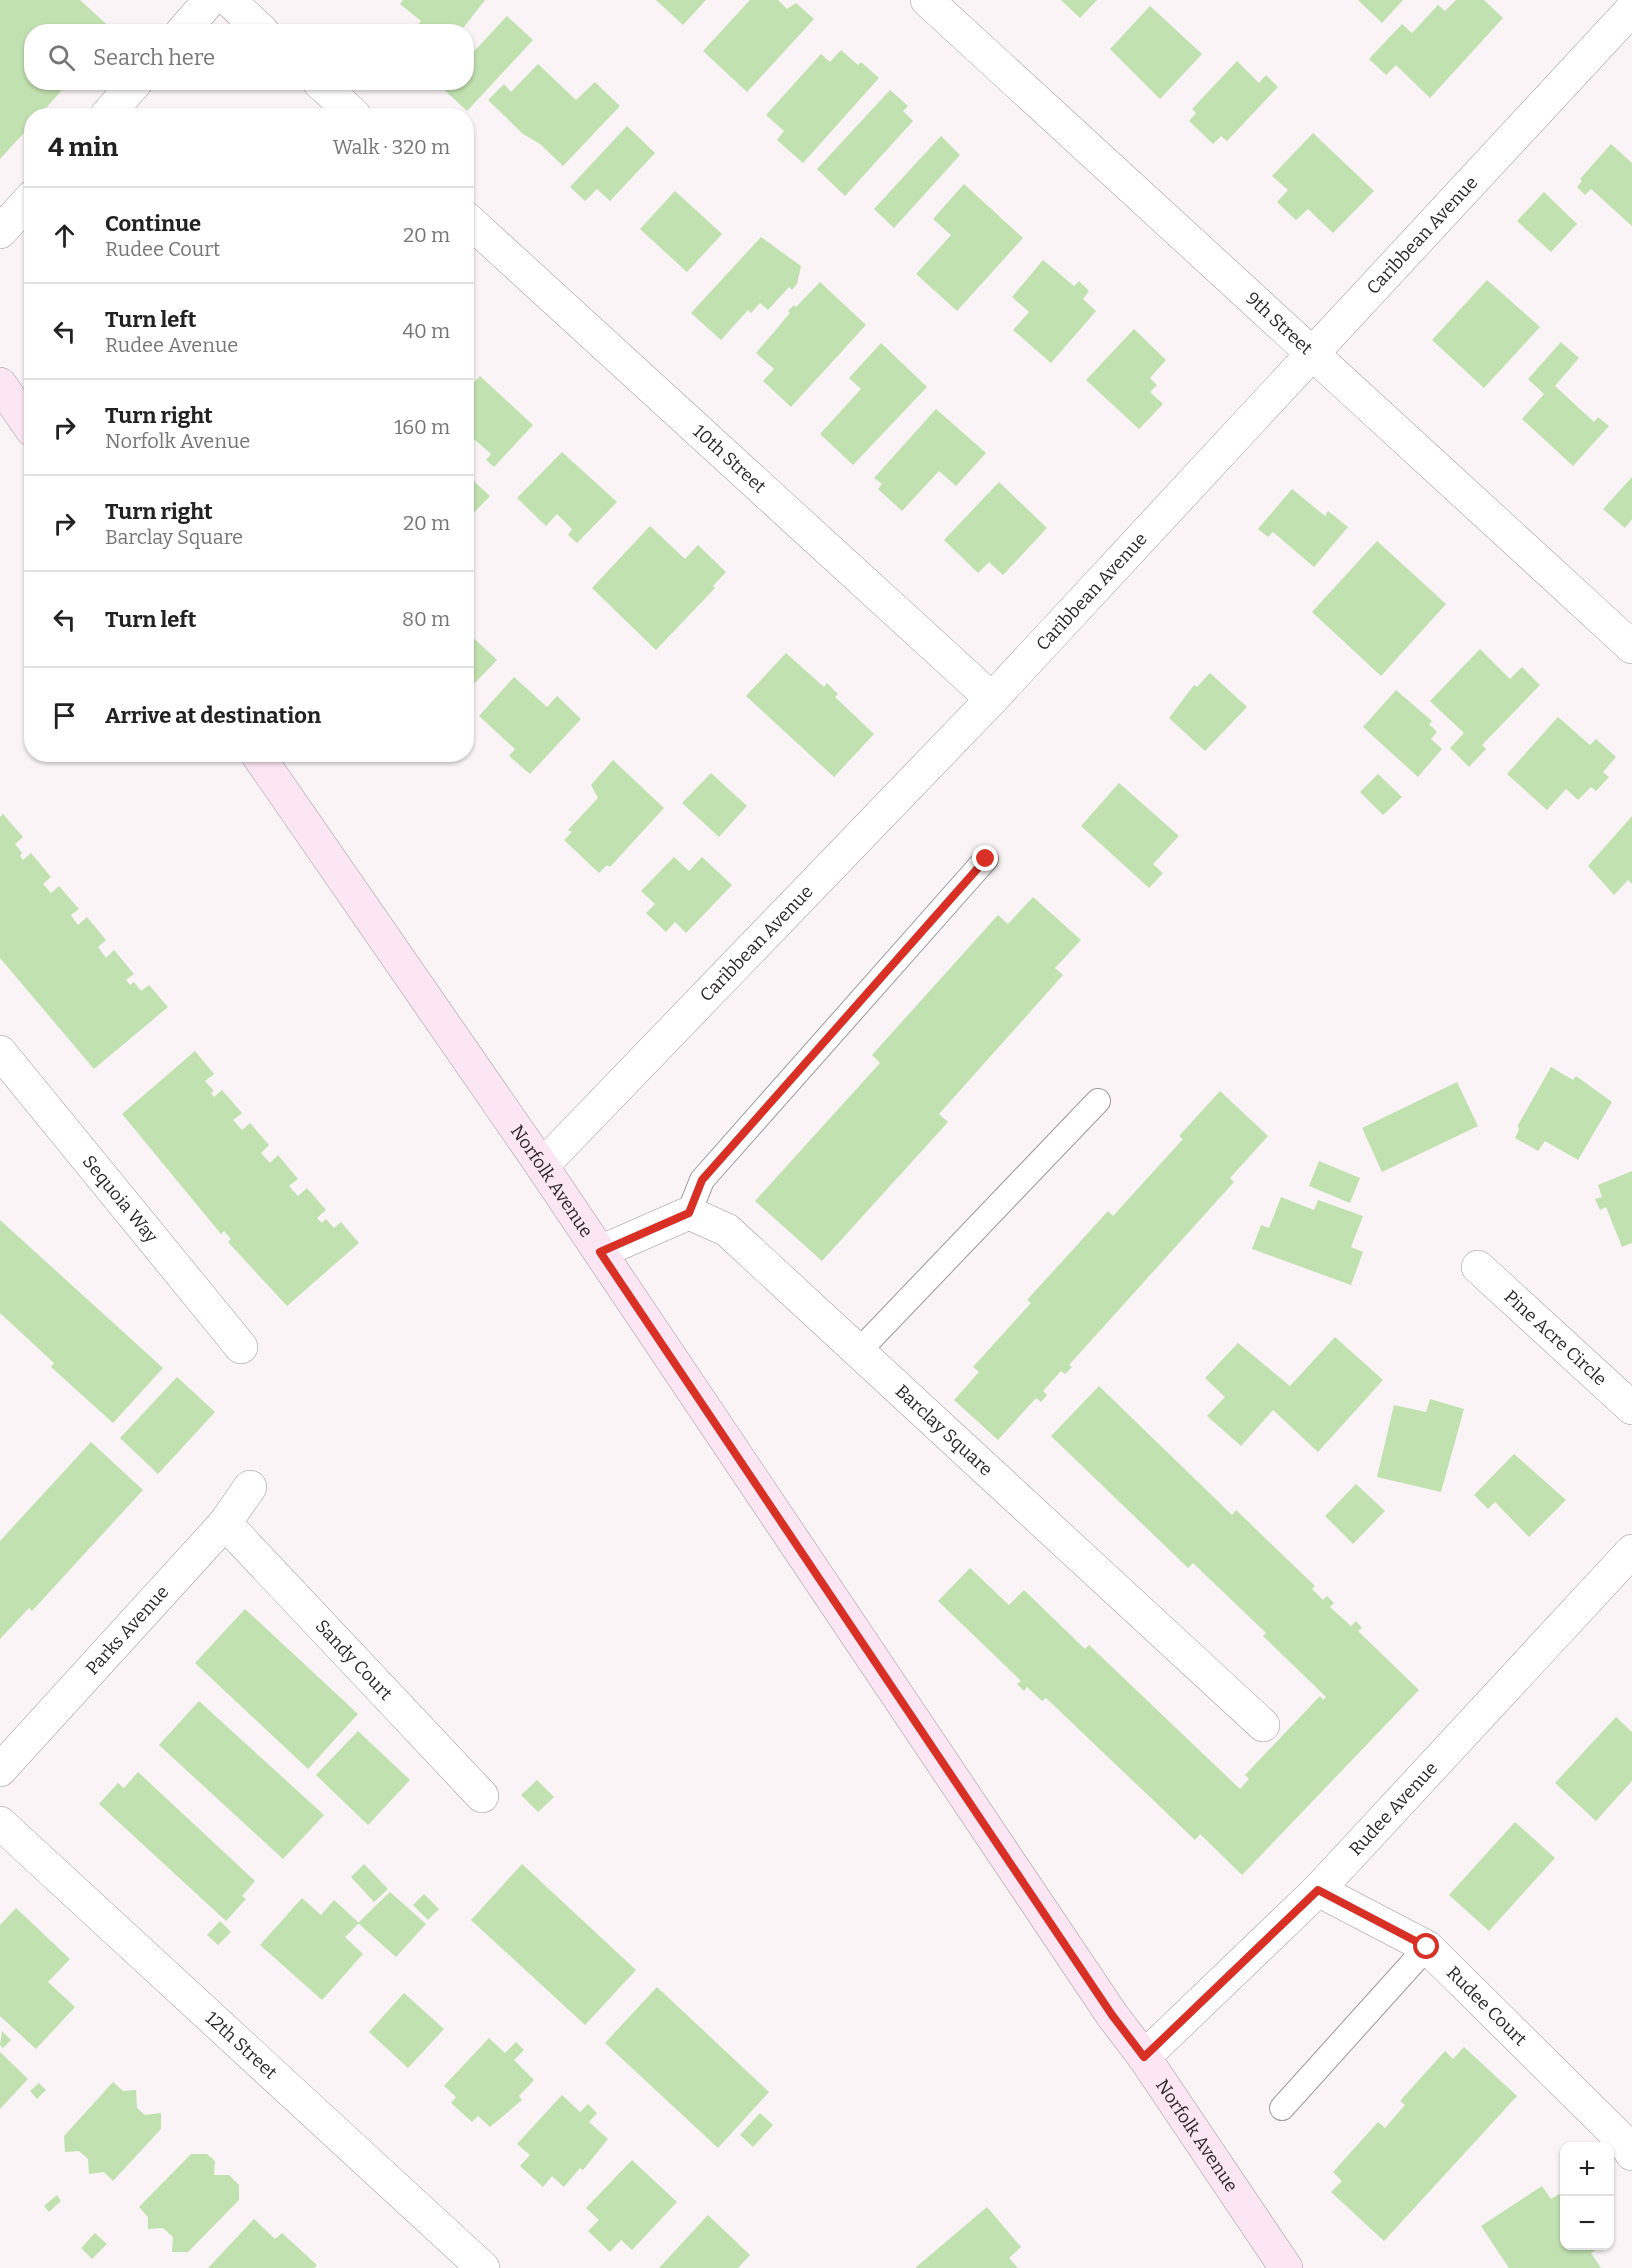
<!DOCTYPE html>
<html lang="en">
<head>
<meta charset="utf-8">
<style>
	body { margin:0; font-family:Bitter,serif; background:#f6f6f6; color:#222 }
	.controls { position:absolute; right:18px; bottom:18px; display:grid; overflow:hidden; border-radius:12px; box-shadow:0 2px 4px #0004 }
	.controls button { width:54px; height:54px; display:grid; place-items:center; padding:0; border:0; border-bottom:2px solid #e0e0e0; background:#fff; color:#222; font:30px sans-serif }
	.stop { position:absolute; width:18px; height:18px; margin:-14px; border:4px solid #d93025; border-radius:50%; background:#fff }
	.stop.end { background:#d93025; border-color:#fff; box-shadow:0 2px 6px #0008 }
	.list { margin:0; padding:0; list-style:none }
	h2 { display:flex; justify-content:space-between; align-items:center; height:78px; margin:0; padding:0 24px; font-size:26px }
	h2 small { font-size:20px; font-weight:400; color:#767676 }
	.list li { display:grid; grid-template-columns:39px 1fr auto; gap:18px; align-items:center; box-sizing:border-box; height:96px; padding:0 24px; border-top:2px solid #e0e0e0 }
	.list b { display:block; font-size:22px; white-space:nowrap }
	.list p { margin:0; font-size:20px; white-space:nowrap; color:#767676 }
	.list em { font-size:20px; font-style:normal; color:#767676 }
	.icon { flex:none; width:33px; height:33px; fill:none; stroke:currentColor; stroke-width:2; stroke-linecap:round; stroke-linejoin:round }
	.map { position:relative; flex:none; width:1632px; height:2268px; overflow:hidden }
	.search { position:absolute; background:#fff; box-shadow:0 2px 4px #0004; left:24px; top:24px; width:450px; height:66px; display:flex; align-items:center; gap:15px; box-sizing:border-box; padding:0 21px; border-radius:24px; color:#767676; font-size:22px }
	.panel { position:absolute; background:#fff; box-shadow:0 2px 4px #0004; left:24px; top:108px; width:450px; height:654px; border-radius:24px }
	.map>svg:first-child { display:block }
</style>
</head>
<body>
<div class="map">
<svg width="1632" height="2268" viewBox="0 0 1632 2268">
	<rect width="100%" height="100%" fill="#faf4f7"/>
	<g fill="#c2e1b0">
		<path d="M 0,0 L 80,0 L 115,32 L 32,32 L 32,82 L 69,82 L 39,116 L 32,116 L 32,124 L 0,159 Z"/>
		<path d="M 403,0 L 485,0 L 460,32 L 413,32 L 421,21 L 400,4 Z"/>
		<path d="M 656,0 L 706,0 L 683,25 Z"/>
		<path d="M 750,0 L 778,0 L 787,9 L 796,3 L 814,19 L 747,92 L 703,51 Z"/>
		<path d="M 1061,0 L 1097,0 L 1080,18 Z"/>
		<path d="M 1358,0 L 1403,0 L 1382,23 Z"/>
		<path d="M 1456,0 L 1484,0 L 1503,18 L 1430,98 L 1396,65 L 1386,75 L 1369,59 L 1402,24 L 1412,33 L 1438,5 L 1445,11 Z"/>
		<path d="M 1150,6 L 1202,54 L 1160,99 L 1110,49 Z"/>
		<path d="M 507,16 L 533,40 L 467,111 L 441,87 L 445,82 L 466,82 L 466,60 Z"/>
		<path d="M 841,50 L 858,65 L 861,62 L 879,78 L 803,163 L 777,140 L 784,131 L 766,115 L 821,54 L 830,62 Z"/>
		<path d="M 1237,61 L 1259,83 L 1266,75 L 1278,87 L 1227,141 L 1221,136 L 1213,144 L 1189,121 L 1196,113 L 1192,109 Z"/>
		<path d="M 538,64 L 576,100 L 595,82 L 620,106 L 563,166 L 540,144 L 523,134 L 488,100 L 504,84 L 511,92 Z"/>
		<path d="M 890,90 L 908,106 L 903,111 L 913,121 L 845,196 L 817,169 Z"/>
		<path d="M 627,126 L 655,153 L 610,201 L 597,189 L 585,201 L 570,187 Z"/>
		<path d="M 1313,133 L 1374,191 L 1333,233 L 1308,209 L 1296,220 L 1277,202 L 1288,190 L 1272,176 Z"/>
		<path d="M 941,136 L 960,155 L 894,228 L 874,209 Z"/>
		<path d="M 1611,144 L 1632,163 L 1632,226 L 1591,189 L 1585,195 L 1577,187 L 1582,181 L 1580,179 Z"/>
		<path d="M 964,184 L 1023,238 L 957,311 L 916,274 L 951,235 L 933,219 Z"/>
		<path d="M 675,191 L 722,234 L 687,272 L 640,229 Z"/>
		<path d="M 1544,192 L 1577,224 L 1551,252 L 1517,221 Z"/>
		<path d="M 761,237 L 801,266 L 797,284 L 792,290 L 789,287 L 768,310 L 760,303 L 751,313 L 748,310 L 721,340 L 691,313 Z"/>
		<path d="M 1043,260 L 1074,286 L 1079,281 L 1089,291 L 1083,299 L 1096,311 L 1051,363 L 1013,330 L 1029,312 L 1012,297 Z"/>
		<path d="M 1487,280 L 1540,327 L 1484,388 L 1432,340 Z"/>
		<path d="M 820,282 L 866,325 L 791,407 L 763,381 L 774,369 L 756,353 L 790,313 L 788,311 L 794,305 L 796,307 Z"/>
		<path d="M 32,310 L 32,325 L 24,316 Z"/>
		<path d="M 1134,329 L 1166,360 L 1150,378 L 1157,385 L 1150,392 L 1163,404 L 1139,429 L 1086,380 Z"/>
		<path d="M 1561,342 L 1579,358 L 1555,386 L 1594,422 L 1598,417 L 1609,426 L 1573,466 L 1522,419 L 1544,394 L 1528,379 Z"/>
		<path d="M 881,343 L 927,387 L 853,465 L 820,434 L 861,389 L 849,378 Z"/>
		<path d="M 480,376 L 533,425 L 494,467 L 486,460 L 491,454 L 466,432 L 466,390 Z"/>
		<path d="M 936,409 L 986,453 L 956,486 L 939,471 L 902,511 L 878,489 L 882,484 L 874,478 Z"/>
		<path d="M 562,452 L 617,502 L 577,543 L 568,535 L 572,529 L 557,514 L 546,526 L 517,498 Z"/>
		<path d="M 466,474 L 490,496 L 466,521 Z"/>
		<path d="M 1632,477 L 1632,519 L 1625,528 L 1603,509 Z"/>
		<path d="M 999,482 L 1047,528 L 1003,575 L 989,562 L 978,573 L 944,540 Z"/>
		<path d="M 1292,489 L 1325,516 L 1328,511 L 1348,527 L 1314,567 L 1273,532 L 1268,537 L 1258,529 Z"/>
		<path d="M 650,526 L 685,559 L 698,545 L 726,572 L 713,586 L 715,588 L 656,650 L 592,588 Z"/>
		<path d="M 1377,541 L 1446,604 L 1381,676 L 1312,612 Z"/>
		<path d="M 466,631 L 497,660 L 466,692 Z"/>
		<path d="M 1480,649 L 1510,679 L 1522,667 L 1540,685 L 1482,745 L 1486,749 L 1469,767 L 1450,748 L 1464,733 L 1430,701 Z"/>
		<path d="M 786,653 L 824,687 L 827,683 L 838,694 L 835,697 L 874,734 L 834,777 L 746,696 Z"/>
		<path d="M 1210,673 L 1247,707 L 1205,751 L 1169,718 L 1194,685 L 1197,687 Z"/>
		<path d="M 514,677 L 547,707 L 557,696 L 581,719 L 530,774 L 509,756 L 515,749 L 479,716 Z"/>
		<path d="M 1396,690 L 1432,721 L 1429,724 L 1437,732 L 1431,739 L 1442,749 L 1418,777 L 1363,727 Z"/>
		<path d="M 1558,717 L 1590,745 L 1596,739 L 1616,757 L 1603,772 L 1609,777 L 1596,791 L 1591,787 L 1578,800 L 1566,789 L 1547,810 L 1507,774 Z"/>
		<path d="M 613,760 L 664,808 L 610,867 L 607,865 L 599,873 L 564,840 L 572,832 L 568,830 L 598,798 L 591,785 Z"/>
		<path d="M 711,773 L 747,806 L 719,837 L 682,803 Z"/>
		<path d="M 1378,774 L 1402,797 L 1383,815 L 1360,792 Z"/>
		<path d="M 1119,783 L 1179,836 L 1153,864 L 1163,873 L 1149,888 L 1081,826 Z"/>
		<path d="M 3,814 L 23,837 L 15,844 L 22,853 L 20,856 L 23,860 L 31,853 L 51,877 L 43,884 L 51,893 L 59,886 L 79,909 L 71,915 L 78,925 L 87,917 L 106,940 L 98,947 L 106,958 L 114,950 L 134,974 L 126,980 L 130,985 L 134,982 L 141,991 L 149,985 L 168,1007 L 94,1069 L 0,958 L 0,817 Z"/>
		<path d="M 1632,816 L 1632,884 L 1628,880 L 1614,895 L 1588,866 Z"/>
		<path d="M 674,857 L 689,871 L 702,857 L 732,885 L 686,933 L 675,922 L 666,932 L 646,913 L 655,904 L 641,891 Z"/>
		<path d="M 1033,897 L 1081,940 L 1055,968 L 1063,975 L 939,1114 L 948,1122 L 822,1261 L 755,1201 L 880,1063 L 872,1055 L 998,915 L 1008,924 Z"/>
		<path d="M 195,1051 L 214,1074 L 205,1081 L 214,1091 L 211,1093 L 214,1097 L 222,1090 L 242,1113 L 233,1120 L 242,1130 L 250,1123 L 269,1145 L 261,1153 L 270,1163 L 278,1155 L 298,1179 L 289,1186 L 298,1196 L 307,1188 L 326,1210 L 317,1218 L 322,1223 L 326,1219 L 334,1228 L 341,1222 L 359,1243 L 287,1306 L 228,1242 L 231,1239 L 224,1231 L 221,1234 L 122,1114 Z"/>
		<path d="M 1551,1067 L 1573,1080 L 1576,1076 L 1612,1102 L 1578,1160 L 1545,1141 L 1538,1151 L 1515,1138 L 1519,1130 L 1518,1125 Z"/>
		<path d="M 1457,1082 L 1478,1126 L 1382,1172 L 1362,1128 Z"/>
		<path d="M 1220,1091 L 1268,1136 L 1230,1178 L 1234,1182 L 1069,1365 L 1072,1367 L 1065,1374 L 1061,1371 L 1043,1391 L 1047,1395 L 1041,1402 L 1036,1398 L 998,1440 L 954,1400 L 979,1372 L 973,1367 L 1031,1303 L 1027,1300 L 1108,1211 L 1113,1216 L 1183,1139 L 1179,1136 Z"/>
		<path d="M 1319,1161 L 1360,1178 L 1350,1203 L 1309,1186 Z"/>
		<path d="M 1632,1171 L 1632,1243 L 1622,1247 L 1606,1207 L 1600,1210 L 1595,1199 L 1602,1197 L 1598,1185 Z"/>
		<path d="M 1281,1197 L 1314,1210 L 1318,1200 L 1363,1216 L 1351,1247 L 1363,1252 L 1351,1285 L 1252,1249 L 1261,1225 L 1269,1228 Z"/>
		<path d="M 0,1220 L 163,1368 L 113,1423 L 51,1367 L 54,1363 L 0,1313 Z"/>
		<path d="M 1335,1337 L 1383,1380 L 1318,1452 L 1273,1410 L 1241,1446 L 1207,1416 L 1225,1397 L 1205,1378 L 1238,1343 L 1290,1386 Z"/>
		<path d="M 177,1377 L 215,1412 L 158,1474 L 120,1438 Z"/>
		<path d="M 1099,1386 L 1232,1515 L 1236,1510 L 1315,1586 L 1312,1589 L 1323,1600 L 1327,1596 L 1334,1603 L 1330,1607 L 1351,1626 L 1356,1621 L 1362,1628 L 1358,1631 L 1419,1690 L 1242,1875 L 1200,1834 L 1195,1840 L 1046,1698 L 1042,1701 L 1027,1687 L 1024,1691 L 1017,1684 L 1021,1681 L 938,1601 L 970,1568 L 1009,1605 L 1024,1590 L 1085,1649 L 1089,1645 L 1240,1789 L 1249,1779 L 1245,1775 L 1320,1696 L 1323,1700 L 1326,1697 L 1263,1636 L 1266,1633 L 1193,1563 L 1188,1568 L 1051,1436 Z"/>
		<path d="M 1430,1399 L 1464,1409 L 1441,1492 L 1377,1477 L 1394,1405 L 1426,1412 Z"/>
		<path d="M 91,1442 L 143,1490 L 32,1611 L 29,1608 L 0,1639 L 0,1541 Z"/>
		<path d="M 1514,1454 L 1566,1500 L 1529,1537 L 1495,1502 L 1488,1509 L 1474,1495 Z"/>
		<path d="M 1356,1484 L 1385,1511 L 1353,1544 L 1325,1516 Z"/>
		<path d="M 245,1609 L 358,1714 L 308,1769 L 195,1663 Z"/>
		<path d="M 199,1701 L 324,1815 L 283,1859 L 159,1745 Z"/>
		<path d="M 1616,1717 L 1632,1732 L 1632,1781 L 1596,1821 L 1555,1783 Z"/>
		<path d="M 358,1731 L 410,1780 L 368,1825 L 316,1775 Z"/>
		<path d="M 138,1772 L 255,1881 L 242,1896 L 246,1899 L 226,1921 L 99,1804 L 118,1783 L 124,1788 Z"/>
		<path d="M 537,1780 L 554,1797 L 538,1812 L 521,1795 Z"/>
		<path d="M 1515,1822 L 1555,1858 L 1489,1931 L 1449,1895 Z"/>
		<path d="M 364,1864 L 388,1889 L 374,1902 L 351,1877 Z"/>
		<path d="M 522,1864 L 636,1970 L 585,2025 L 471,1920 Z"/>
		<path d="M 390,1892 L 426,1924 L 396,1957 L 358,1923 Z"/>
		<path d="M 424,1894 L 439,1909 L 428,1920 L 413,1905 Z"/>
		<path d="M 302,1898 L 321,1915 L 334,1900 L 359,1923 L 345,1937 L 363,1954 L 322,2000 L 260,1945 Z"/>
		<path d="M 16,1908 L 70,1959 L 48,1982 L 75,2007 L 36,2049 L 0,2016 L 0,1925 Z"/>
		<path d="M 220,1921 L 231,1932 L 218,1945 L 207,1935 Z"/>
		<path d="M 657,1987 L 769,2092 L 718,2148 L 605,2043 Z"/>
		<path d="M 404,1993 L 444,2029 L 408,2068 L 369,2032 Z"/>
		<path d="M 2,2031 L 11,2040 L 3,2048 L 0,2045 Z"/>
		<path d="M 489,2038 L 505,2053 L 516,2042 L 524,2050 L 514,2060 L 534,2080 L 519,2096 L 522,2100 L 490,2127 L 478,2116 L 472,2122 L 451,2103 L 456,2097 L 444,2086 Z"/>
		<path d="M 1464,2047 L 1517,2096 L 1384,2241 L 1331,2192 L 1342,2181 L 1333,2172 L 1378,2122 L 1385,2128 L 1405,2105 L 1400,2101 L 1445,2051 L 1453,2059 Z"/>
		<path d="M 0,2052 L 28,2079 L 0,2109 Z"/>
		<path d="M 113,2082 L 123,2091 L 136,2090 L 137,2108 L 145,2115 L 161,2113 L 161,2129 L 113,2181 L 104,2172 L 89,2174 L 88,2159 L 79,2151 L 65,2152 L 64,2136 Z"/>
		<path d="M 39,2083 L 46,2090 L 37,2099 L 30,2091 Z"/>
		<path d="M 562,2095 L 580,2112 L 588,2104 L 597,2113 L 589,2122 L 608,2139 L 583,2170 L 580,2168 L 564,2187 L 552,2176 L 543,2187 L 520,2166 L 530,2155 L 517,2144 Z"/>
		<path d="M 760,2113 L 773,2125 L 753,2147 L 740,2135 Z"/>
		<path d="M 191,2154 L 207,2154 L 215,2161 L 214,2175 L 229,2175 L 239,2185 L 239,2200 L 188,2252 L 172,2252 L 173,2237 L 163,2228 L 148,2229 L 148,2217 L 139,2207 Z"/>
		<path d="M 632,2160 L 677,2202 L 632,2250 L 621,2240 L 610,2252 L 588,2231 L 599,2220 L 586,2208 Z"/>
		<path d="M 1542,2186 L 1551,2199 L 1559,2194 L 1564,2203 L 1564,2246 L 1603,2246 L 1591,2253 L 1601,2268 L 1509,2268 L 1481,2226 Z"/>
		<path d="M 57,2195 L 61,2201 L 49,2212 L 44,2206 Z"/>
		<path d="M 987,2207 L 1021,2247 L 1009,2258 L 1018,2268 L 915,2268 Z"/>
		<path d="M 708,2215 L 750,2255 L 738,2268 L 659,2268 Z"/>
		<path d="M 254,2219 L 275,2239 L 282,2233 L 317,2265 L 314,2268 L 208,2268 Z"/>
		<path d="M 95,2233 L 107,2244 L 92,2259 L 81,2248 Z"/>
	</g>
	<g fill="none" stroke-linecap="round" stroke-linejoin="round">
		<defs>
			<g id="service">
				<path d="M 689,1213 L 702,1180 L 986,859"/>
				<path d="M 858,1352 L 1098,1101"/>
				<path d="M 1282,2108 L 1427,1947"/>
			</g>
			<g id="minor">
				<path d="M 229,0 L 263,32"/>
				<path id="s1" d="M 927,0 L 1632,647"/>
				<path d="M 182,32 L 210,0"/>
				<path d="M 319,82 L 355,116"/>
				<path d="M 106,116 L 136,82"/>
				<path id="s2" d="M 466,218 L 992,699"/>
				<path d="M 0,232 L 32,197"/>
				<path id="s3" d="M 0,1052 L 241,1347"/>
				<path id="s4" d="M 542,1166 L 992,699 L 1632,9"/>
				<path id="s5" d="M 600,1252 L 689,1213 L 727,1230 L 1263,1725"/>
				<path id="s6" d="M 1478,1267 L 1632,1408"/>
				<path id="s7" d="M 225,1523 L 482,1796"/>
				<path id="s8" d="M 0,1770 L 225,1523 L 250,1487"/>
				<path id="s9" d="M 0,1823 L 483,2268"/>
				<path id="s10" d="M 1318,1890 L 1427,1947 L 1624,2142 L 1632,2154"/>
				<path id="s11" d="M 1144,2057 L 1318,1890 L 1632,1551"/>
			</g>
			<g id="secondary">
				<path d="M 0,384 L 32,430"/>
				<path id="s12" d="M 257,754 L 542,1166 L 1112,2015 L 1144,2057 L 1286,2268"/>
			</g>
		</defs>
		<use href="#service" stroke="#9d989b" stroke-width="26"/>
		<use href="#minor" stroke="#9d989b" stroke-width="34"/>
		<use href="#secondary" stroke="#9d989b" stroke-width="34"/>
		<use href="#service" stroke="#fff" stroke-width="24"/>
		<use href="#minor" stroke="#fff" stroke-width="33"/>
		<use href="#secondary" stroke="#fce6f3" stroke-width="33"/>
	</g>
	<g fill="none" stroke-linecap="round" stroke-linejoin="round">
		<path stroke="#d93025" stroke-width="8" d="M 986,859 L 702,1180 L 689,1213 L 600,1252 L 1112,2015 L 1144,2057 L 1318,1890 L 1427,1947"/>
	</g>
	<g text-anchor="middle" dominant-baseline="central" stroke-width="6" stroke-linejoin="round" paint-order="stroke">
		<g font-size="18" fill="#2a2729" stroke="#fff">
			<text stroke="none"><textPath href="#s4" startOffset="1281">Caribbean Avenue</textPath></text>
			<text stroke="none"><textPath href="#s1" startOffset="478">9th Street</textPath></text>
			<text stroke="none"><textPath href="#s2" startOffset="357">10th Street</textPath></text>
			<text stroke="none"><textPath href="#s4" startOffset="795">Caribbean Avenue</textPath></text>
			<text stroke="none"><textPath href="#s4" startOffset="309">Caribbean Avenue</textPath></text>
			<text stroke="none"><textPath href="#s12" startOffset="519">Norfolk Avenue</textPath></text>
			<text stroke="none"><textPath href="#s3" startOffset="190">Sequoia Way</textPath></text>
			<text stroke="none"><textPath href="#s6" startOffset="105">Pine Acre Circle</textPath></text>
			<text stroke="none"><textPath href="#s5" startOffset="434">Barclay Square</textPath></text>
			<text stroke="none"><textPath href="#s8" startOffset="189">Parks Avenue</textPath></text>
			<text stroke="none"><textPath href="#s7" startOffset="188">Sandy Court</textPath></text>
			<text stroke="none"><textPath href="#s11" startOffset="352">Rudee Avenue</textPath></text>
			<text stroke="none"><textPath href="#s10" startOffset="207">Rudee Court</textPath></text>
			<text stroke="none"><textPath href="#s9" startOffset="328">12th Street</textPath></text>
			<text stroke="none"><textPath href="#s12" startOffset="1671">Norfolk Avenue</textPath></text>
		</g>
	</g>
</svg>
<div class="controls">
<button>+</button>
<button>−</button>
</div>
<div class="stop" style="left:1427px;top:1947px"></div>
<div class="stop end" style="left:986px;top:859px"></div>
<div class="search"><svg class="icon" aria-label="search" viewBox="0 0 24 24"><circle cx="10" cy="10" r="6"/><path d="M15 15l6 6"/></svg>Search here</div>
<section class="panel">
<h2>4 min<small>Walk · 320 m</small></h2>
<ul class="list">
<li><svg class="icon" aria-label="ahead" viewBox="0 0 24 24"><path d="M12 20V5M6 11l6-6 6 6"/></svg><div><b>Continue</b><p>Rudee Court</p></div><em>20 m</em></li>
<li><svg class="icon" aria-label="left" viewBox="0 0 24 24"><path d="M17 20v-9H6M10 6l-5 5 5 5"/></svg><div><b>Turn left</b><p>Rudee Avenue</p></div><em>40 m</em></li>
<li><svg class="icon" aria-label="right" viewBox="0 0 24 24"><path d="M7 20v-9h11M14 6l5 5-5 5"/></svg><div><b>Turn right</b><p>Norfolk Avenue</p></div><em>160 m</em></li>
<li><svg class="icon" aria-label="right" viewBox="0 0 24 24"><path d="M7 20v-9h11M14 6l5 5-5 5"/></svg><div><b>Turn right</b><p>Barclay Square</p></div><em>20 m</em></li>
<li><svg class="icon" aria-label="left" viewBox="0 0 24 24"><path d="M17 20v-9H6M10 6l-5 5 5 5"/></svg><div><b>Turn left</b></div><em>80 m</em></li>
<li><svg class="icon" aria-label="arrive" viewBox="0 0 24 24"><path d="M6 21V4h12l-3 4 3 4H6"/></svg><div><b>Arrive at destination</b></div></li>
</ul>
</section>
</div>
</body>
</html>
